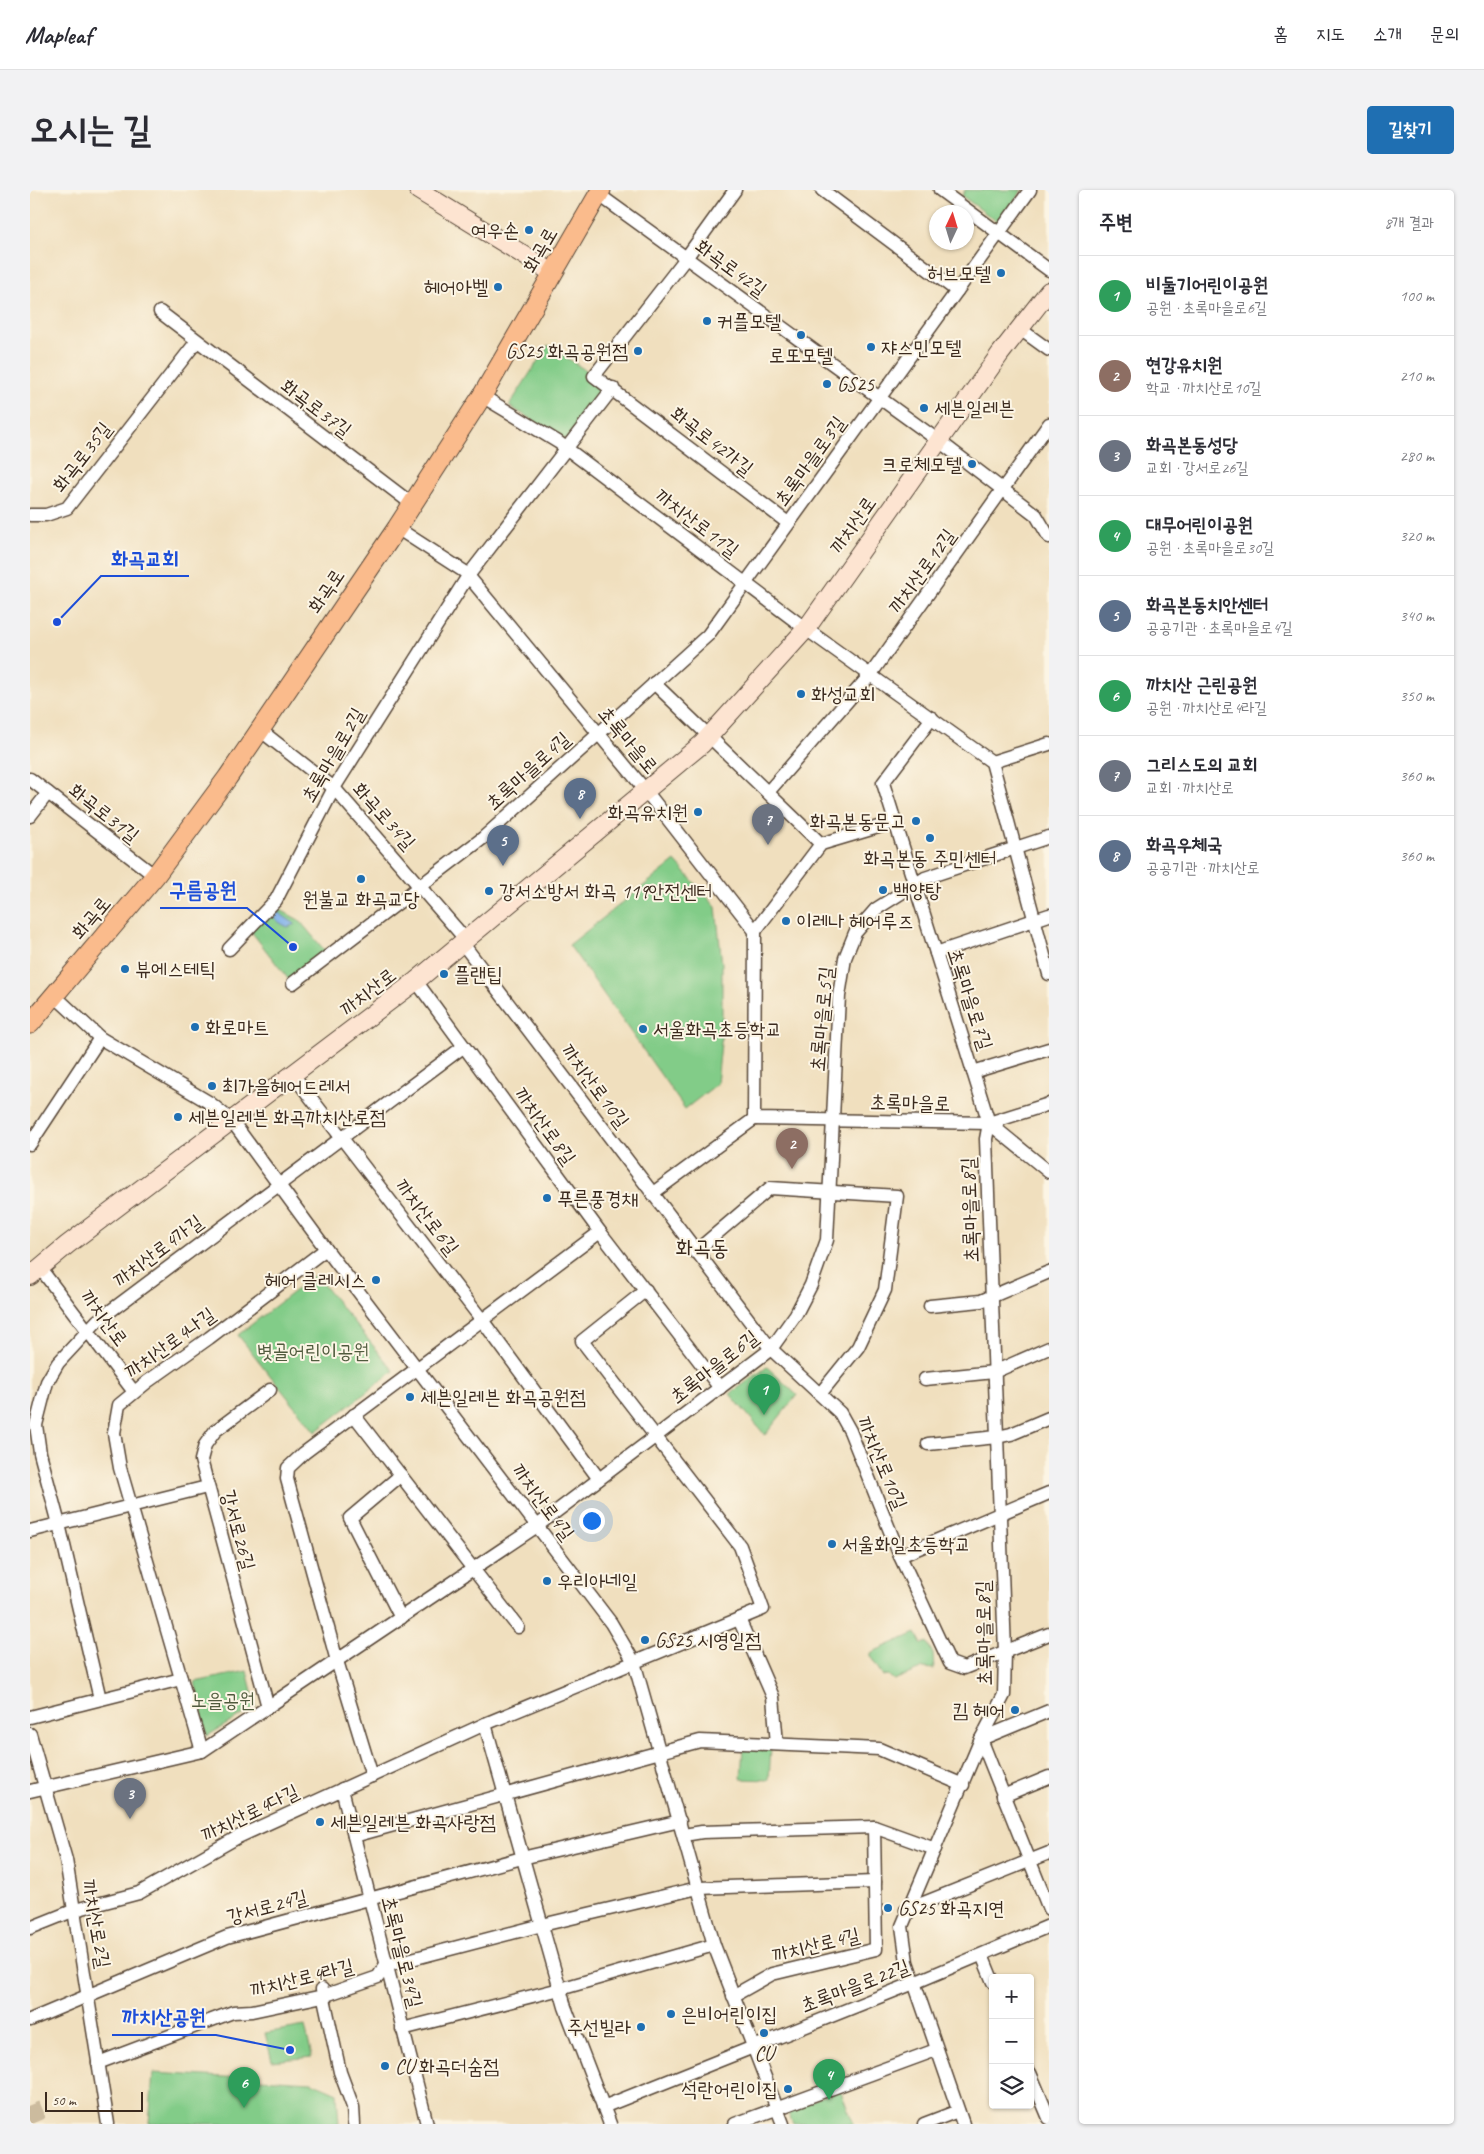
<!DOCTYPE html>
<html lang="ko">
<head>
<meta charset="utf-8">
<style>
	body { margin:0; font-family:Caveat,"Poor Story",sans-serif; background:#f2f2f3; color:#2b2b33 }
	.controls { position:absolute; right:15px; bottom:15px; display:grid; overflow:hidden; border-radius:5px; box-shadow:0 1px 4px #0004 }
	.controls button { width:45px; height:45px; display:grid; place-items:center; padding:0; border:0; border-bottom:1px solid #e1e1e2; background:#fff; color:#2b2b33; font:25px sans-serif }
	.compass { position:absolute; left:899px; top:15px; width:45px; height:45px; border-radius:50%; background:#fff; box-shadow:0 1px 4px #0004; rotate:4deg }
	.scale { position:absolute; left:15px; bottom:12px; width:98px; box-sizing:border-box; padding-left:5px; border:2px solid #3b2a1e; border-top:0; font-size:14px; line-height:18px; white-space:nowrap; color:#3b2a1e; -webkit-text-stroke:4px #fcf5e5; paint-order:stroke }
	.you { position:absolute; left:561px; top:1330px; width:18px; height:18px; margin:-12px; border:4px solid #fff; border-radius:50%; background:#1a73e8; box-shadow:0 0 0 8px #1a73e833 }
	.badge { display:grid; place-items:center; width:32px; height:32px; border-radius:50%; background:#1f6fb2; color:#fff; font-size:16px; font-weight:700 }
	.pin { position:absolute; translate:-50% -41px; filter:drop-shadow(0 1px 2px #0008) }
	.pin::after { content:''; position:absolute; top:26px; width:18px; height:15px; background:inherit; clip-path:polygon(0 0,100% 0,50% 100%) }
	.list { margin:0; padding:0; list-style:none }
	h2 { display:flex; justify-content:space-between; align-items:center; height:65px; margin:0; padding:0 20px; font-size:21px }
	h2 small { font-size:16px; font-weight:400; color:#7c7c81 }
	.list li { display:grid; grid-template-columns:32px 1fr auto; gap:15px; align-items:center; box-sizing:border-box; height:80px; padding:0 20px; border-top:1px solid #e1e1e2 }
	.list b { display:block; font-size:19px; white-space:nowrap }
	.list p { margin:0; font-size:16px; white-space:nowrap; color:#7c7c81 }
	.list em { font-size:16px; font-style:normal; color:#7c7c81 }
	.icon { flex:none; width:28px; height:28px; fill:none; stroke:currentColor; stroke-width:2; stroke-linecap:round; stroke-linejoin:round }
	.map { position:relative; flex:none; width:1019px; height:1934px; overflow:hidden; border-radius:5px }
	header { display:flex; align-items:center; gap:30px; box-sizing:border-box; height:70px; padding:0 25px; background:#fff; border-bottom:1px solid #e1e1e2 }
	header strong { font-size:24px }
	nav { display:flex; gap:28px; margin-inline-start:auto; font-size:18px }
	.intro { display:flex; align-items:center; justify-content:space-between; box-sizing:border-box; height:120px; padding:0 30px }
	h1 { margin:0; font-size:35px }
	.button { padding:12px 22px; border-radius:5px; background:#1f6fb2; color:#fff; font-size:18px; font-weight:700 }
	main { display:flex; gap:30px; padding:0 30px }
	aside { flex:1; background:#fff; border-radius:5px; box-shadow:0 1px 4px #0004 }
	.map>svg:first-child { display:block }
</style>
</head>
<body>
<header>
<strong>Mapleaf</strong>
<nav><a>홈</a><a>지도</a><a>소개</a><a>문의</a></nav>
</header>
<div class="intro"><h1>오시는 길</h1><a class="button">길찾기</a></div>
<main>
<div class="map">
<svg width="1019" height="1934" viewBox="0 0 1019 1934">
	<rect width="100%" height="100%" fill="#fcf5e5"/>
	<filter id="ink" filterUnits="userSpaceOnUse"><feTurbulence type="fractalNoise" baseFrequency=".02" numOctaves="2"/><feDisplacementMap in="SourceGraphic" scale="10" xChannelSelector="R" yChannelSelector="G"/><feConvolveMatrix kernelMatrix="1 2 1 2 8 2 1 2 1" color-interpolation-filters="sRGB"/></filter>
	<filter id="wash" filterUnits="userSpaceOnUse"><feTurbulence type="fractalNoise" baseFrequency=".0096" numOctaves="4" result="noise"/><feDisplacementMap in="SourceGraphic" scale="20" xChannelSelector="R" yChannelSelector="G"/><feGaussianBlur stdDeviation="1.12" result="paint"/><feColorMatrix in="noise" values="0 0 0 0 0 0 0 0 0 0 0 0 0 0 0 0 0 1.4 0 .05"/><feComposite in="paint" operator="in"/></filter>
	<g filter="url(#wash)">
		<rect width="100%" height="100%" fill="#f0dfbe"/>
		<g fill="#82cc88" stroke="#5e7b53">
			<path d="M 935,0 L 992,0 L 969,33 L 932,6 Z"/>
			<path d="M 518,155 L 558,182 L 561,190 L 576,199 L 536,250 L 479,216 Z"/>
			<path d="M 645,671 L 686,717 L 692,774 L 692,843 L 687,894 L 655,919 L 539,755 Z"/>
			<path d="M 243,716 L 269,730 L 296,762 L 259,790 L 220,740 Z"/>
			<path d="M 285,1085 L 364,1181 L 285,1242 L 208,1145 Z"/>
			<path d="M 737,1177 L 767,1205 L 735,1245 L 700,1204 Z"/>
			<path d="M 886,1443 L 892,1454 L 897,1452 L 903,1464 L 904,1479 L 893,1478 L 864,1490 L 858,1485 L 853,1486 L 840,1466 L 840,1463 Z"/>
			<path d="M 217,1481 L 226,1517 L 177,1546 L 165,1492 Z"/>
			<path d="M 713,1555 L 741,1557 L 739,1590 L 711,1589 Z"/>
			<path d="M 275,1836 L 282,1867 L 242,1871 L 235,1843 Z"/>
			<path d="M 123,1883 L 282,1892 L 307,1903 L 309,1934 L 119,1934 Z"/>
			<path d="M 810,1900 L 824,1934 L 763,1934 L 757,1920 Z"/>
		</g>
		<path fill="#7fb0ea" stroke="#5d6d84" d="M 244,723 L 249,723 L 265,734 L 258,737 C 253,735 246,731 243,726 Z"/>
	</g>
	<g filter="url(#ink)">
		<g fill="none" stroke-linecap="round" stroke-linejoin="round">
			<path stroke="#ccbb9e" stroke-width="18" stroke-dasharray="18 9" stroke-linecap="butt" d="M 0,1915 L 8,1934"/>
			<defs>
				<g id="street">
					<path d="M 705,0 L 656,68 L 564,186 L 758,333"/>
					<path d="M 792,0 L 927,101"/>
					<path d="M 910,0 L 1019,80"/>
					<path d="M 568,4 L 909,251 L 1006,325 L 1019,347"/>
					<path d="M 130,122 L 382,314"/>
					<path d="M 990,139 L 1019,160"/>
					<path d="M 452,206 L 528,252 L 776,439 L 962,572 L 1019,784"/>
					<path d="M 0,325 L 16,325 L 37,318 L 167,151"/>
					<path d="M 367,338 L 435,382 L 616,601 L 725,741 L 724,929 L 959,933 L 1019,982"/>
					<path d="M 624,493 L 791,654"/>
					<path d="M 902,528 L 853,593 L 959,933"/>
					<path d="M 230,540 L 304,598 L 437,751"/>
					<path d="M 962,572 L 1019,554"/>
					<path d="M 0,589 L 125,686"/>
					<path d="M 738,602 L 841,484 L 1019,234"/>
					<path d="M 0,626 L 18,603"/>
					<path d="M 725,741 L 791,654 L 865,632"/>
					<path d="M 433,754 L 741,1159 L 810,1223 L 820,1241 L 870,1366 L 920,1473 L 934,1478 L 1019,1444"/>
					<path d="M 199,759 L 246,710 L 304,598 L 438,386 L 583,198"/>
					<path d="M 906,763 L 1019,725"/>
					<path d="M 386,791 L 570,1042 L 690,1198"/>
					<path d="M 263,793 L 453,648 L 678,445 L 1000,0"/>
					<path d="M 25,806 L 70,848 L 180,913 L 202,931 L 296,1059 L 581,1433 L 604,1472 L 684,1755 L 753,1934"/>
					<path d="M 943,882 L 1019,859"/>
					<path d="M 264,886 L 452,1130 L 569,1289"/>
					<path d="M 959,933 L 1019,914"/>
					<path d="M 0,954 L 70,848"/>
					<path d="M 623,1003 L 724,929"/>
					<path d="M 665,1062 L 740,998 L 867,1006 L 855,1100 L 828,1157 L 790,1204"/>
					<path d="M 10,1078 L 104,1202"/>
					<path d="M 900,1116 L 951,1111 L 1019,1082"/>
					<path d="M 895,1189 L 964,1182 L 1019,1158"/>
					<path d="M 324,1225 L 488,1437"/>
					<path d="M 898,1254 L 967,1247 L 981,1244 L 1019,1228"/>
					<path d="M 0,1341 L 177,1297"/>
					<path d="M 870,1366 L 1019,1303"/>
					<path d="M 371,1428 L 320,1328 L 371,1285"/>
					<path d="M 709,1429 L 743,1507 L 747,1554"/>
					<path d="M 70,1509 L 29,1334 L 10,1263 L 6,1235 L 17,1192 L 28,1173 L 67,1131 L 433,857"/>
					<path d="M 238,1517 L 171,1270 L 175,1255 L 185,1241 L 240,1200"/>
					<path d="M 1019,1521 L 951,1549 L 1019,1719"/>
					<path d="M 0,1527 L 151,1489"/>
					<path d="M 455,1534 L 535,1817 L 580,1934"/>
					<path d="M 0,1544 L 36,1670 L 78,1934"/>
					<path d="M 172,1561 L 90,1278 L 84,1243 L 89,1215 L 117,1192 L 179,1148 L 296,1059"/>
					<path d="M 342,1586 L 307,1471 L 257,1289 L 258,1278 L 274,1263 L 570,1042"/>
					<path d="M 312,1599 L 397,1934"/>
					<path d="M 0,1601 L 172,1561 L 507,1336 L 741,1159 L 766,1124 L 781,1095 L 797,1050 L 809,806 L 815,768 L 825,743 L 846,719 L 895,688 L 1019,647"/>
					<path d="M 973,1606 L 1019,1587"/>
					<path d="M 654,1645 L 672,1642 L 844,1637 L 905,1659"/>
					<path d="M 324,1646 L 670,1551 L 849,1559 L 933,1595"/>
					<path d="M 876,1720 L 1019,1663"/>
					<path d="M 0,1738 L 45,1720 L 109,1703 L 208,1647 L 455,1534 L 733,1419 L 710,1356 L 552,1151 L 616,1100"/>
					<path d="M 952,1765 L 963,1792"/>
					<path d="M 292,1799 L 310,1882 L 323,1917 L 324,1934"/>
					<path d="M 703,1806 L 742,1784 L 846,1759 L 844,1637"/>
					<path d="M 0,1830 L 197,1747 L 492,1668 L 650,1631"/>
					<path d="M 372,1839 L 530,1799 L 684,1755"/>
					<path d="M 68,1873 L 203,1822 L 222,1821 L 293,1806 L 348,1787 L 355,1776 L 512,1735 L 668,1698 L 845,1692"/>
					<path d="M 1000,1883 L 1019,1928"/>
					<path d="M 573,1917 L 884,1793 L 1019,1736"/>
					<path d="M 705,1934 L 906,1860"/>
					<path d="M 894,1934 L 928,1921"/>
					<path d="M 933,1934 L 877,1772 L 872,1736 L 951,1549 L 974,1505 L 975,1462 L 956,949 L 959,933"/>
				</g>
				<g id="secondary">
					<path d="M 388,0 L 523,83"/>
					<path d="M 0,1086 L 37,1055 L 386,791 L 672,554 L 776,439 L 970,164 L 1019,101"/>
				</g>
				<path id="primary" d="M 0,834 L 125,686 L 198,587 L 367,338 L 452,206 L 571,0"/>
			</defs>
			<use href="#street" stroke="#564536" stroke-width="15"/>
			<use href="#secondary" stroke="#564536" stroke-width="20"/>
			<use href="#primary" stroke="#564536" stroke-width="21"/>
			<use href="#street" stroke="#fff" stroke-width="12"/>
			<use href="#secondary" stroke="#fde4d1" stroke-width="18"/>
			<use href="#primary" stroke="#fabb8c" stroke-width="19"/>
		</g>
	</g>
	<g fill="#1f6fb2" stroke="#fcf5e5" stroke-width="2">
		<circle cx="499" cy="40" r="5"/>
		<circle cx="971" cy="83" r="5"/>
		<circle cx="468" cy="97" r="5"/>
		<circle cx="677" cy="131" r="5"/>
		<circle cx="771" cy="145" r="5"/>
		<circle cx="841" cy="157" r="5"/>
		<circle cx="608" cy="161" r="5"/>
		<circle cx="797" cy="194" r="5"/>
		<circle cx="894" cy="218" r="5"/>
		<circle cx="942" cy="274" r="5"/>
		<circle cx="771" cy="504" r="5"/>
		<circle cx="668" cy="622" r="5"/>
		<circle cx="886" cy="631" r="5"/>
		<circle cx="900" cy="648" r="5"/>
		<circle cx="331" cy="689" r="5"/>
		<circle cx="853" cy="700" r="5"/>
		<circle cx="459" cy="701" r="5"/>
		<circle cx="756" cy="731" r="5"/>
		<circle cx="95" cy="779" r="5"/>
		<circle cx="414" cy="784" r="5"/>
		<circle cx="165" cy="837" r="5"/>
		<circle cx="613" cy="839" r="5"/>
		<circle cx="182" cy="896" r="5"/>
		<circle cx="148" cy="927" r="5"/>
		<circle cx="517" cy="1008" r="5"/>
		<circle cx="346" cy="1090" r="5"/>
		<circle cx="380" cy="1207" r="5"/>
		<circle cx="802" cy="1354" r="5"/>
		<circle cx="517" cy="1391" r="5"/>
		<circle cx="615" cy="1450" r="5"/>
		<circle cx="985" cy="1520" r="5"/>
		<circle cx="290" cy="1632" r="5"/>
		<circle cx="858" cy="1718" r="5"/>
		<circle cx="641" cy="1824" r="5"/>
		<circle cx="611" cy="1837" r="5"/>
		<circle cx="734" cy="1843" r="5"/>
		<circle cx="355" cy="1876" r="5"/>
		<circle cx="758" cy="1899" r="5"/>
	</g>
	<g text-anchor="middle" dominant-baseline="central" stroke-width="4" stroke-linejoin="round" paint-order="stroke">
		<g font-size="20" fill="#3b2a1e" stroke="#fcf5e5" text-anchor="start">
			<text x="489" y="40" text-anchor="end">여우손</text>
			<text x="961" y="83" text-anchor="end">허브모텔</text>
			<text x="458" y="97" text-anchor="end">헤어아벨</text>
			<text x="687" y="131">커플모텔</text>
			<text x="851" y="157">쟈스민모텔</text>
			<text x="598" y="161" text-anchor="end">GS25 화곡공원점</text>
			<text x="771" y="165" text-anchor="middle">로또모텔</text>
			<text x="807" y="194">GS25</text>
			<text x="904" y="218">세븐일레븐</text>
			<text x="932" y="274" text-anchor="end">크로체모텔</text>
			<text x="781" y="504">화성교회</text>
			<text x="658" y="622" text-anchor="end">화곡유치원</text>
			<text x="876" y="631" text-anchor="end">화곡본동문고</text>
			<text x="900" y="668" text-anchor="middle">화곡본동 주민센터</text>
			<text x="863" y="700">백양탕</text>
			<text x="469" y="701">강서소방서 화곡 119안전센터</text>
			<text x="331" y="709" text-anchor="middle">원불교 화곡교당</text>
			<text x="766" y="731">이레나 헤어루즈</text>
			<text x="105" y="779">뷰에스테틱</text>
			<text x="424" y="784">플랜팁</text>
			<text x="175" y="837">화로마트</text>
			<text x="623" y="839">서울화곡초등학교</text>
			<text x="192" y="896">최가을헤어드레서</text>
			<text x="158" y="927">세븐일레븐 화곡까치산로점</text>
			<text x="527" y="1008">푸른풍경채</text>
			<text x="336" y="1090" text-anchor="end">헤어 클레시스</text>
			<text x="390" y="1207">세븐일레븐 화곡공원점</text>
			<text x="812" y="1354">서울화일초등학교</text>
			<text x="527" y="1391">우리아네일</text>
			<text x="625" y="1450">GS25 시영일점</text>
			<text x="975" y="1520" text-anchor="end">킴 헤어</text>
			<text x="300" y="1632">세븐일레븐 화곡사랑점</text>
			<text x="868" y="1718">GS25 화곡지연</text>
			<text x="651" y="1824">은비어린이집</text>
			<text x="601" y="1837" text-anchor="end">주선빌라</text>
			<text x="734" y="1863" text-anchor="middle">CU</text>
			<text x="365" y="1876">CU 화곡더숨점</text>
			<text x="748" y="1899" text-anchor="end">석란어린이집</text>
		</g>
		<g font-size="20" fill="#3b2a1e" stroke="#fcf5e5">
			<text transform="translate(510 60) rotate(-60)">화곡로</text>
			<text transform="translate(701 78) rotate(36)">화곡로42길</text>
			<text transform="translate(286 218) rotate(37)">화곡로37길</text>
			<text transform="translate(682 251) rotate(38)">화곡로42가길</text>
			<text transform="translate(52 267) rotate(-52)">화곡로35길</text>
			<text transform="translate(780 271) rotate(-54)">초록마을로3길</text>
			<text transform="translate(667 333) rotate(37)">까치산로11길</text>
			<text transform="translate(823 335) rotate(-55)">까치산로</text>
			<text transform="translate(892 381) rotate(-54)">까치산로12길</text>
			<text transform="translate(296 401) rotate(-56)">화곡로</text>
			<text transform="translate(598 550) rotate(50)">초록마을로</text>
			<text transform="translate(303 565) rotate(-60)">초록마을로2길</text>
			<text transform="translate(498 581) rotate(-42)">초록마을로4길</text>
			<text transform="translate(74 623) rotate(38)">화곡로31길</text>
			<text transform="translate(354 626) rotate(48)">화곡로34길</text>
			<text transform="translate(61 728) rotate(-50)">화곡로</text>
			<text transform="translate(338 802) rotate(-38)">까치산로</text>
			<text transform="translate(940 809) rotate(72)">초록마을로7길</text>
			<text transform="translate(792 829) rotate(-85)">초록마을로5길</text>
			<text transform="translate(565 896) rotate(53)">까치산로10길</text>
			<text transform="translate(880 913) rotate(1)">초록마을로</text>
			<text transform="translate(515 936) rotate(54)">까치산로8길</text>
			<text transform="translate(940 1020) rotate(-92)">초록마을로8길</text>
			<text transform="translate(397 1027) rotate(52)">까치산로6길</text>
			<text transform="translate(128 1061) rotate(-37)">까치산로4가길</text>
			<text transform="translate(74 1128) rotate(53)">까치산로</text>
			<text transform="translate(140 1153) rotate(-36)">까치산로4나길</text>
			<text transform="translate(684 1177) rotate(-38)">초록마을로6길</text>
			<text transform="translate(852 1273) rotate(67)">까치산로10길</text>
			<text transform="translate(513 1312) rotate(53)">까치산로4길</text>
			<text transform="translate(208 1340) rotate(75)">강서로26길</text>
			<text transform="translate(954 1443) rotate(-91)">초록마을로8길</text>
			<text transform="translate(220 1623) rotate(-26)">까치산로4다길</text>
			<text transform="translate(237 1717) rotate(-15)">강서로24길</text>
			<text transform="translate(66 1734) rotate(80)">까치산로2길</text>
			<text transform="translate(786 1755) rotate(-14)">까치산로4길</text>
			<text transform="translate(372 1762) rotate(76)">초록마을로34길</text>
			<text transform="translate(272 1788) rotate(-14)">까치산로4라길</text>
			<text transform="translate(825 1796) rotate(-21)">초록마을로22길</text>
		</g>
		<g font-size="20" fill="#505b3e" stroke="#fcf5e5">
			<text x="283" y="1161">볏골어린이공원</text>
			<text x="193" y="1510">노을공원</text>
		</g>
		<g font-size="22" fill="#3b2a1e" stroke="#fcf5e5">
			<text x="672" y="1058">화곡동</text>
		</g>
	</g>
	<path fill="none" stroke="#1d4ed8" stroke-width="2" d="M27 432L71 386H159M263 757L217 718H130M260 1860L186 1845H82"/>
	<g fill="#1d4ed8" stroke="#fcf5e5" stroke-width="2">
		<circle cx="27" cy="432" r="5"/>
		<circle cx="263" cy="757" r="5"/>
		<circle cx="260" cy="1860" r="5"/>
	</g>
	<g font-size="21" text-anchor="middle" font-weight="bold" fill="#1d4ed8" stroke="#fcf5e5" stroke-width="4" stroke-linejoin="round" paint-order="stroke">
		<text x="115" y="376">화곡교회</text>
		<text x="173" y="707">구름공원</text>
		<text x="134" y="1834">까치산공원</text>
	</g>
</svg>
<div class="controls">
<button>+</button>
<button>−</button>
<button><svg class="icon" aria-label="layers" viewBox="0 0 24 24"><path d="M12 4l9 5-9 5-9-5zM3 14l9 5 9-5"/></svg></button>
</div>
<svg class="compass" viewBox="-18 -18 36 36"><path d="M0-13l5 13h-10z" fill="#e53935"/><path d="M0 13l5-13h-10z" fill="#7c7c81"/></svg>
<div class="scale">50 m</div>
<div class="you"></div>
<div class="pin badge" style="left:734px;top:1225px;background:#2e9e5b">1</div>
<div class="pin badge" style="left:762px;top:979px;background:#8d6e63">2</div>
<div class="pin badge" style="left:100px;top:1629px;background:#6b7280">3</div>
<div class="pin badge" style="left:799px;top:1910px;background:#2e9e5b">4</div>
<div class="pin badge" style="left:473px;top:676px;background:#5c6f8a">5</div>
<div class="pin badge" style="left:214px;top:1918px;background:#2e9e5b">6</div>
<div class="pin badge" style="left:738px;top:655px;background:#6b7280">7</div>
<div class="pin badge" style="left:550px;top:629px;background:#5c6f8a">8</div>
</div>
<aside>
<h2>주변<small>8개 결과</small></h2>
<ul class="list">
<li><span class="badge" style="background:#2e9e5b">1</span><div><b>비둘기어린이공원</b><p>공원 · 초록마을로6길</p></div><em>100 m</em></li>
<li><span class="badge" style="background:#8d6e63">2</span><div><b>현강유치원</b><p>학교 · 까치산로10길</p></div><em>210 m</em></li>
<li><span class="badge" style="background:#6b7280">3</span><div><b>화곡본동성당</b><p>교회 · 강서로26길</p></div><em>280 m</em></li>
<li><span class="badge" style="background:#2e9e5b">4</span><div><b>대무어린이공원</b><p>공원 · 초록마을로30길</p></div><em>320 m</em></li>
<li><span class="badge" style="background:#5c6f8a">5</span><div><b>화곡본동치안센터</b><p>공공기관 · 초록마을로4길</p></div><em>340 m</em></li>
<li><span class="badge" style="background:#2e9e5b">6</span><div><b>까치산 근린공원</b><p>공원 · 까치산로4라길</p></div><em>350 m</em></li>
<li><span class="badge" style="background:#6b7280">7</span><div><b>그리스도의 교회</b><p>교회 · 까치산로</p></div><em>360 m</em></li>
<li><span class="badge" style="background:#5c6f8a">8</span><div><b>화곡우체국</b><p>공공기관 · 까치산로</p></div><em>360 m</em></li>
</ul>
</aside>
</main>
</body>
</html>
